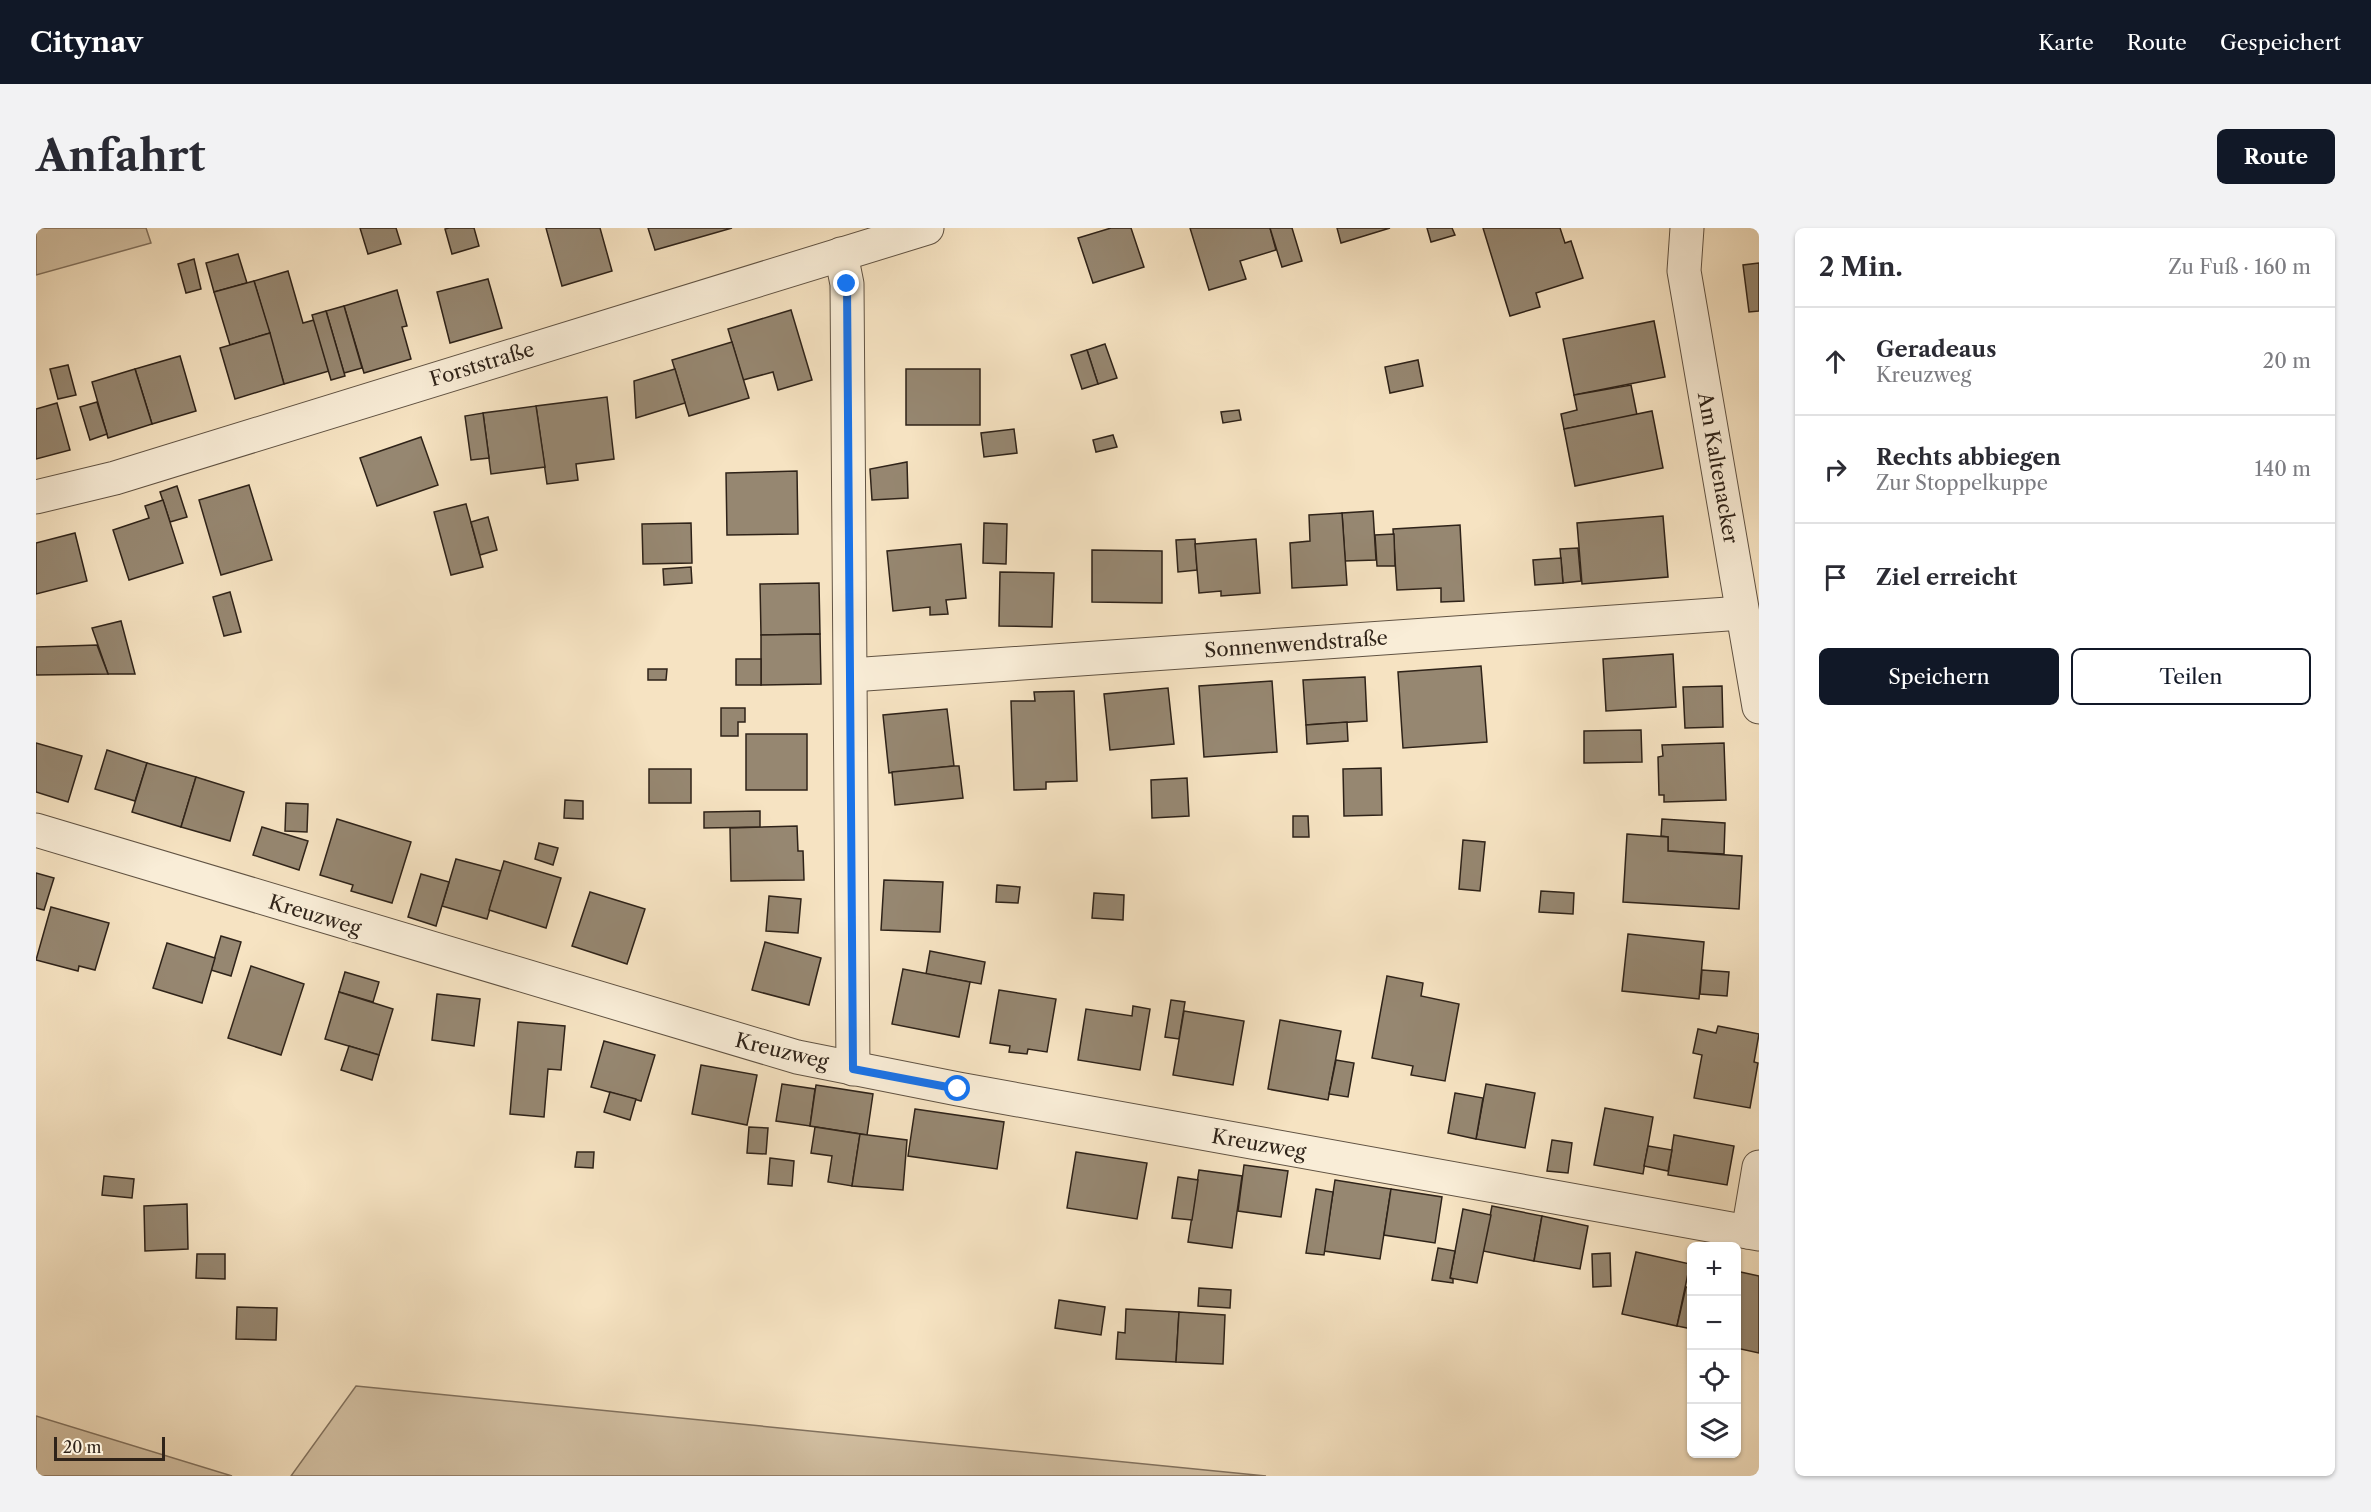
<!DOCTYPE html>
<html lang="de">
<head>
<meta charset="utf-8">
<style>
	body { margin:0; font-family:"Libre Caslon Text",serif; background:#f2f2f3; color:#2b2b33 }
	.controls { position:absolute; right:18px; bottom:18px; display:grid; overflow:hidden; border-radius:9px; box-shadow:0 2px 4px #0004 }
	.controls button { width:54px; height:54px; display:grid; place-items:center; padding:0; border:0; border-bottom:2px solid #e1e1e2; background:#fff; color:#2b2b33; font:30px sans-serif }
	.scale { position:absolute; left:18px; bottom:15px; width:111px; box-sizing:border-box; padding-left:6px; border:3px solid #2f2319; border-top:0; font-size:16px; line-height:21px; white-space:nowrap; color:#2f2319; -webkit-text-stroke:4px #f9edd7; paint-order:stroke }
	.stop { position:absolute; width:18px; height:18px; margin:-14px; border:4px solid #1a73e8; border-radius:50%; background:#fff }
	.stop.end { background:#1a73e8; border-color:#fff; box-shadow:0 2px 6px #0008 }
	.list { margin:0; padding:0; list-style:none }
	h2 { display:flex; justify-content:space-between; align-items:center; height:78px; margin:0; padding:0 24px; font-size:26px }
	h2 small { font-size:20px; font-weight:400; color:#7c7c81 }
	.list li { display:grid; grid-template-columns:39px 1fr auto; gap:18px; align-items:center; box-sizing:border-box; height:108px; padding:0 24px; border-top:2px solid #e1e1e2 }
	.list b { display:block; font-size:22px; white-space:nowrap }
	.list p { margin:0; font-size:20px; white-space:nowrap; color:#7c7c81 }
	.list em { font-size:20px; font-style:normal; color:#7c7c81 }
	.actions { display:flex; gap:12px; padding:18px 24px }
	.actions a { flex:1; padding:14px 0; border:2px solid #111827; border-radius:9px; text-align:center; font-size:21px; color:#111827 }
	.actions .main { background:#111827; color:#fff }
	.icon { flex:none; width:33px; height:33px; fill:none; stroke:currentColor; stroke-width:2; stroke-linecap:round; stroke-linejoin:round }
	.map { position:relative; flex:none; width:1723px; height:1248px; overflow:hidden; border-radius:9px }
	header { display:flex; align-items:center; gap:36px; box-sizing:border-box; height:84px; padding:0 30px; background:#111827; color:#fff }
	header strong { font-size:28px }
	nav { display:flex; gap:33px; margin-inline-start:auto; font-size:21px }
	.intro { display:flex; align-items:center; justify-content:space-between; box-sizing:border-box; height:144px; padding:0 36px }
	h1 { margin:0; font-size:42px }
	.button { padding:15px 27px; border-radius:9px; background:#111827; color:#fff; font-size:21px; font-weight:700 }
	main { display:flex; gap:36px; padding:0 36px }
	aside { flex:1; background:#fff; border-radius:9px; box-shadow:0 2px 4px #0004 }
	.map>svg:first-child { display:block }
</style>
</head>
<body>
<header>
<strong>Citynav</strong>
<nav><a>Karte</a><a>Route</a><a>Gespeichert</a></nav>
</header>
<div class="intro"><h1>Anfahrt</h1><a class="button">Route</a></div>
<main>
<div class="map">
<svg width="1723" height="1248" viewBox="0 0 1723 1248">
	<rect width="100%" height="100%" fill="#f6e3c2"/>
	<filter id="stains"><feTurbulence type="fractalNoise" baseFrequency=".00333" numOctaves="4"/><feColorMatrix values="0 0 0 0 .2 0 0 0 0 .09 0 0 0 0 .02 0 0 0 .5 -.17"/></filter>
	<radialGradient id="worn" r=".72"><stop offset=".6" stop-color="#630" stop-opacity="0"/><stop offset="1" stop-color="#630" stop-opacity=".3"/></radialGradient>
	<g fill="#d4c2a5" stroke="#82725f" stroke-width="1.5">
		<path d="M 0,0 L 110,0 L 115,15 L 0,47 Z"/>
		<path d="M 320,1158 L 1230,1248 L 255,1248 Z"/>
		<path d="M 0,1188 L 196,1248 L 0,1248 Z"/>
	</g>
	<g fill="#968771" stroke="#2f2319" stroke-width="1.5">
		<path d="M 324,0 L 360,0 L 365,16 L 332,26 Z"/>
		<path d="M 413,0 L 438,0 L 443,18 L 416,26 L 409,1 Z"/>
		<path d="M 510,0 L 564,0 L 576,43 L 526,58 Z"/>
		<path d="M 612,0 L 696,0 L 619,22 Z"/>
		<path d="M 1075,0 L 1095,0 L 1108,39 L 1057,55 L 1042,10 Z"/>
		<path d="M 1154,0 L 1234,0 L 1240,22 L 1204,33 L 1210,51 L 1173,62 Z"/>
		<path d="M 1234,0 L 1256,0 L 1266,33 L 1246,39 Z"/>
		<path d="M 1301,0 L 1354,0 L 1305,15 Z"/>
		<path d="M 1391,0 L 1416,0 L 1419,7 L 1395,14 Z"/>
		<path d="M 1447,0 L 1524,0 L 1529,15 L 1535,13 L 1547,50 L 1500,65 L 1504,79 L 1474,88 Z"/>
		<path d="M 202,26 L 211,55 L 178,64 L 170,35 Z"/>
		<path d="M 158,31 L 165,61 L 150,65 L 142,36 Z"/>
		<path d="M 1723,35 L 1723,83 L 1713,84 L 1707,37 Z"/>
		<path d="M 252,43 L 267,95 L 278,92 L 293,143 L 248,156 L 218,53 Z"/>
		<path d="M 452,51 L 466,100 L 414,115 L 401,64 Z"/>
		<path d="M 218,53 L 234,105 L 194,117 L 178,64 Z"/>
		<path d="M 361,62 L 371,98 L 366,99 L 375,131 L 328,145 L 308,78 Z"/>
		<path d="M 308,78 L 326,140 L 308,145 L 290,83 Z"/>
		<path d="M 755,82 L 776,152 L 742,162 L 737,144 L 707,152 L 692,101 Z"/>
		<path d="M 290,83 L 309,148 L 295,152 L 276,87 Z"/>
		<path d="M 1618,93 L 1629,149 L 1538,167 L 1527,111 Z"/>
		<path d="M 234,105 L 248,156 L 199,171 L 184,120 Z"/>
		<path d="M 696,114 L 713,170 L 653,188 L 636,132 Z"/>
		<path d="M 1069,116 L 1081,150 L 1062,156 L 1051,122 Z"/>
		<path d="M 1051,122 L 1062,156 L 1046,161 L 1035,127 Z"/>
		<path d="M 144,128 L 160,183 L 116,196 L 99,141 Z"/>
		<path d="M 1382,132 L 1387,158 L 1354,165 L 1349,139 Z"/>
		<path d="M 32,137 L 40,167 L 22,171 L 14,141 Z"/>
		<path d="M 99,141 L 116,196 L 72,210 L 56,154 Z"/>
		<path d="M 639,141 L 649,175 L 600,190 L 598,153 Z"/>
		<rect x="870" y="141" width="74" height="56"/>
		<path d="M 1595,157 L 1601,187 L 1528,201 L 1525,186 L 1541,182 L 1538,167 Z"/>
		<path d="M 571,169 L 578,231 L 540,236 L 542,252 L 511,256 L 500,178 Z"/>
		<path d="M 61,174 L 71,206 L 54,212 L 44,179 Z"/>
		<path d="M 21,175 L 34,222 L 0,231 L 0,181 Z"/>
		<path d="M 500,178 L 509,239 L 455,246 L 447,185 Z"/>
		<path d="M 1203,182 L 1205,192 L 1187,195 L 1185,184 Z"/>
		<path d="M 1616,183 L 1627,240 L 1539,258 L 1528,201 Z"/>
		<path d="M 447,185 L 453,230 L 435,232 L 429,188 Z"/>
		<path d="M 978,201 L 981,225 L 948,229 L 945,205 Z"/>
		<path d="M 1077,207 L 1081,219 L 1060,224 L 1057,212 Z"/>
		<path d="M 385,209 L 402,257 L 341,278 L 324,230 Z"/>
		<path d="M 871,234 L 872,270 L 836,272 L 834,241 Z"/>
		<path d="M 761,243 L 762,306 L 691,307 L 690,245 Z"/>
		<path d="M 213,257 L 236,332 L 185,347 L 163,272 Z"/>
		<path d="M 141,258 L 151,289 L 134,294 L 124,264 Z"/>
		<path d="M 127,272 L 147,335 L 93,352 L 77,302 L 113,290 L 109,278 Z"/>
		<path d="M 430,276 L 447,339 L 415,347 L 398,284 Z"/>
		<path d="M 1337,283 L 1340,332 L 1309,333 L 1306,285 Z"/>
		<path d="M 1306,285 L 1311,357 L 1256,360 L 1254,315 L 1274,313 L 1273,287 Z"/>
		<path d="M 1627,288 L 1632,349 L 1546,356 L 1541,295 Z"/>
		<path d="M 452,289 L 461,322 L 444,327 L 435,294 Z"/>
		<path d="M 655,295 L 656,335 L 607,336 L 606,296 Z"/>
		<path d="M 948,295 L 971,296 L 970,336 L 947,335 Z"/>
		<path d="M 1424,297 L 1428,373 L 1405,374 L 1405,360 L 1361,362 L 1357,301 Z"/>
		<path d="M 39,305 L 51,353 L 0,366 L 0,315 Z"/>
		<path d="M 1358,306 L 1359,338 L 1341,338 L 1339,307 Z"/>
		<path d="M 1159,311 L 1161,342 L 1142,344 L 1140,312 Z"/>
		<path d="M 1220,311 L 1224,365 L 1185,368 L 1185,363 L 1163,365 L 1159,316 Z"/>
		<path d="M 925,316 L 930,370 L 910,372 L 912,386 L 894,387 L 894,379 L 857,383 L 851,323 Z"/>
		<path d="M 1542,320 L 1545,353 L 1527,355 L 1524,321 Z"/>
		<path d="M 1056,322 L 1126,323 L 1126,375 L 1056,374 Z"/>
		<path d="M 1525,330 L 1527,355 L 1499,357 L 1497,332 Z"/>
		<path d="M 655,339 L 656,355 L 628,357 L 627,341 Z"/>
		<path d="M 964,344 L 1018,345 L 1016,399 L 963,398 Z"/>
		<path d="M 783,355 L 784,406 L 725,407 L 724,356 Z"/>
		<path d="M 194,364 L 205,404 L 188,408 L 177,369 Z"/>
		<path d="M 85,393 L 99,446 L 72,446 L 56,400 Z"/>
		<path d="M 784,406 L 785,456 L 725,457 L 725,407 Z"/>
		<path d="M 61,417 L 72,446 L 0,447 L 0,419 Z"/>
		<path d="M 1637,426 L 1640,479 L 1570,483 L 1567,431 Z"/>
		<rect x="700" y="431" width="25" height="26"/>
		<path d="M 1445,438 L 1451,514 L 1367,520 L 1362,444 Z"/>
		<path d="M 612,441 L 631,441 L 630,452 L 612,452 Z"/>
		<path d="M 1329,449 L 1331,493 L 1270,497 L 1267,452 Z"/>
		<path d="M 1236,453 L 1241,524 L 1168,529 L 1163,458 Z"/>
		<path d="M 1686,458 L 1687,499 L 1649,500 L 1647,459 Z"/>
		<path d="M 1132,460 L 1138,516 L 1074,522 L 1068,466 Z"/>
		<path d="M 1038,463 L 1041,553 L 1010,554 L 1010,561 L 978,562 L 975,473 L 999,473 L 998,464 Z"/>
		<path d="M 685,480 L 709,480 L 709,494 L 702,494 L 702,508 L 685,508 Z"/>
		<path d="M 911,481 L 918,538 L 853,545 L 847,487 Z"/>
		<path d="M 1311,494 L 1312,513 L 1271,516 L 1270,497 Z"/>
		<path d="M 1605,502 L 1606,534 L 1548,535 L 1548,503 Z"/>
		<rect x="710" y="506" width="61" height="56"/>
		<path d="M 0,515 L 46,528 L 32,574 L 0,564 Z"/>
		<path d="M 1688,515 L 1690,572 L 1628,574 L 1628,567 L 1623,567 L 1622,529 L 1627,528 L 1626,517 Z"/>
		<path d="M 71,522 L 111,535 L 99,573 L 59,561 Z"/>
		<path d="M 111,535 L 160,549 L 145,599 L 96,584 Z"/>
		<path d="M 918,538 L 923,538 L 927,570 L 859,577 L 856,544 Z"/>
		<path d="M 1345,540 L 1346,587 L 1308,588 L 1307,541 Z"/>
		<rect x="613" y="541" width="42" height="34"/>
		<path d="M 160,549 L 208,564 L 194,613 L 145,599 Z"/>
		<path d="M 1151,550 L 1153,588 L 1116,590 L 1115,552 Z"/>
		<path d="M 529,572 L 547,573 L 547,591 L 528,590 Z"/>
		<path d="M 250,575 L 272,576 L 271,604 L 249,603 Z"/>
		<path d="M 724,583 L 724,599 L 668,600 L 668,584 Z"/>
		<path d="M 1257,588 L 1272,588 L 1273,609 L 1257,609 Z"/>
		<path d="M 301,591 L 375,614 L 356,675 L 315,663 L 317,657 L 284,647 Z"/>
		<path d="M 1626,591 L 1689,595 L 1688,626 L 1632,623 L 1632,609 L 1625,608 Z"/>
		<path d="M 761,598 L 762,623 L 767,623 L 768,652 L 695,653 L 694,600 Z"/>
		<path d="M 226,599 L 272,613 L 263,642 L 217,627 Z"/>
		<path d="M 1591,606 L 1632,609 L 1632,623 L 1706,628 L 1703,681 L 1587,674 Z"/>
		<path d="M 1427,612 L 1449,614 L 1444,663 L 1423,661 Z"/>
		<path d="M 503,615 L 522,620 L 517,637 L 499,631 Z"/>
		<path d="M 420,631 L 465,643 L 451,691 L 406,678 Z"/>
		<path d="M 468,633 L 525,650 L 510,700 L 453,682 Z"/>
		<path d="M 0,645 L 18,650 L 8,682 L 0,680 Z"/>
		<path d="M 385,646 L 413,654 L 400,698 L 372,689 Z"/>
		<path d="M 848,652 L 907,654 L 904,704 L 845,702 Z"/>
		<path d="M 961,657 L 984,659 L 982,675 L 960,674 Z"/>
		<path d="M 1505,663 L 1538,665 L 1537,686 L 1503,684 Z"/>
		<path d="M 554,664 L 609,681 L 591,736 L 536,718 Z"/>
		<path d="M 1058,665 L 1088,667 L 1087,692 L 1056,690 Z"/>
		<path d="M 733,668 L 765,671 L 762,705 L 730,703 Z"/>
		<path d="M 15,679 L 73,695 L 59,742 L 43,738 L 42,743 L 0,732 Z"/>
		<path d="M 1592,706 L 1668,714 L 1663,771 L 1586,763 Z"/>
		<path d="M 185,708 L 205,714 L 195,748 L 175,742 Z"/>
		<path d="M 729,714 L 785,730 L 773,777 L 716,762 Z"/>
		<path d="M 131,715 L 179,730 L 166,775 L 117,760 Z"/>
		<path d="M 894,723 L 949,734 L 945,756 L 890,746 Z"/>
		<path d="M 215,738 L 268,756 L 245,827 L 192,810 Z"/>
		<path d="M 867,741 L 934,754 L 923,809 L 856,796 Z"/>
		<path d="M 1666,742 L 1693,744 L 1691,768 L 1664,766 Z"/>
		<path d="M 309,744 L 343,754 L 337,774 L 303,764 Z"/>
		<path d="M 1351,748 L 1387,755 L 1385,768 L 1423,776 L 1409,853 L 1375,847 L 1377,838 L 1336,830 Z"/>
		<path d="M 963,762 L 1020,771 L 1011,824 L 992,821 L 991,826 L 973,824 L 974,818 L 954,815 Z"/>
		<path d="M 303,764 L 357,781 L 343,827 L 289,811 Z"/>
		<path d="M 401,766 L 444,771 L 438,818 L 396,812 Z"/>
		<path d="M 1135,772 L 1149,774 L 1143,811 L 1129,809 Z"/>
		<path d="M 1097,778 L 1114,781 L 1104,842 L 1042,832 L 1050,781 L 1096,788 Z"/>
		<path d="M 1148,783 L 1208,793 L 1197,857 L 1137,847 Z"/>
		<path d="M 1244,792 L 1305,803 L 1292,872 L 1232,861 Z"/>
		<path d="M 482,794 L 529,798 L 525,842 L 512,841 L 508,889 L 474,886 Z"/>
		<path d="M 1682,798 L 1723,806 L 1718,834 L 1722,835 L 1714,880 L 1658,870 L 1666,827 L 1657,825 L 1662,801 L 1680,805 Z"/>
		<path d="M 568,813 L 619,827 L 605,873 L 555,859 Z"/>
		<path d="M 313,818 L 343,827 L 336,852 L 305,842 Z"/>
		<path d="M 1300,832 L 1318,835 L 1312,869 L 1293,866 Z"/>
		<path d="M 665,837 L 721,847 L 711,897 L 656,886 Z"/>
		<path d="M 746,856 L 779,861 L 774,898 L 740,893 Z"/>
		<path d="M 1450,856 L 1499,865 L 1489,920 L 1440,911 Z"/>
		<path d="M 780,857 L 837,866 L 831,907 L 774,898 Z"/>
		<path d="M 574,864 L 600,871 L 594,892 L 568,884 Z"/>
		<path d="M 1419,865 L 1447,870 L 1440,911 L 1412,905 Z"/>
		<path d="M 1569,880 L 1617,889 L 1607,946 L 1558,937 Z"/>
		<path d="M 879,881 L 968,894 L 961,941 L 872,928 Z"/>
		<path d="M 713,899 L 732,900 L 730,926 L 711,925 Z"/>
		<path d="M 779,899 L 824,906 L 816,958 L 792,954 L 796,928 L 775,925 Z"/>
		<path d="M 824,906 L 871,912 L 867,962 L 816,958 Z"/>
		<path d="M 1638,907 L 1698,918 L 1691,957 L 1632,947 Z"/>
		<path d="M 1516,912 L 1536,915 L 1532,945 L 1511,943 Z"/>
		<path d="M 1612,918 L 1636,922 L 1632,943 L 1608,938 Z"/>
		<path d="M 541,924 L 558,924 L 557,940 L 539,939 Z"/>
		<path d="M 1040,924 L 1111,935 L 1101,991 L 1031,980 Z"/>
		<path d="M 734,930 L 758,933 L 756,958 L 732,956 Z"/>
		<path d="M 1208,937 L 1252,943 L 1245,989 L 1202,983 Z"/>
		<path d="M 1163,942 L 1206,948 L 1196,1020 L 1152,1014 Z"/>
		<path d="M 68,948 L 98,951 L 96,970 L 66,967 Z"/>
		<path d="M 1142,949 L 1162,952 L 1156,992 L 1136,990 Z"/>
		<path d="M 1299,952 L 1355,961 L 1344,1031 L 1288,1023 Z"/>
		<path d="M 1280,961 L 1297,964 L 1288,1027 L 1270,1025 Z"/>
		<path d="M 1355,961 L 1406,969 L 1399,1015 L 1348,1007 Z"/>
		<path d="M 151,976 L 152,1021 L 109,1023 L 108,978 Z"/>
		<path d="M 1456,978 L 1506,988 L 1498,1033 L 1447,1023 Z"/>
		<path d="M 1427,981 L 1455,987 L 1441,1055 L 1414,1050 Z"/>
		<path d="M 1506,988 L 1552,998 L 1544,1041 L 1498,1033 Z"/>
		<path d="M 1402,1020 L 1419,1023 L 1414,1050 L 1417,1051 L 1417,1055 L 1396,1052 Z"/>
		<path d="M 1600,1024 L 1654,1036 L 1641,1098 L 1586,1086 Z"/>
		<path d="M 1574,1025 L 1575,1058 L 1557,1059 L 1556,1026 Z"/>
		<path d="M 161,1026 L 189,1026 L 189,1051 L 160,1050 Z"/>
		<path d="M 1700,1043 L 1723,1048 L 1723,1125 L 1700,1120 Z"/>
		<path d="M 1650,1059 L 1656,1060 L 1656,1101 L 1641,1098 Z"/>
		<path d="M 1163,1060 L 1195,1062 L 1194,1080 L 1162,1078 Z"/>
		<path d="M 1023,1072 L 1069,1079 L 1065,1107 L 1019,1100 Z"/>
		<path d="M 201,1079 L 241,1080 L 240,1112 L 200,1111 Z"/>
		<path d="M 1090,1081 L 1143,1084 L 1140,1134 L 1080,1131 L 1082,1104 L 1089,1105 Z"/>
		<path d="M 1143,1084 L 1189,1087 L 1187,1136 L 1140,1134 Z"/>
	</g>
	<g fill="none" stroke-linecap="round" stroke-linejoin="round">
		<defs>
			<g id="minor">
				<path d="M 1651,0 L 1648,43 L 1723,479"/>
				<path d="M 805,26 L 811,56 L 817,841"/>
				<path d="M 0,269 L 79,250 L 891,0"/>
				<path d="M 815,447 L 1706,385"/>
				<path d="M 0,602 L 761,829 L 922,861 L 1723,1006"/>
				<path d="M 1712,1004 L 1723,939"/>
			</g>
		</defs>
		<use href="#minor" stroke="#615343" stroke-width="35"/>
		<use href="#minor" stroke="#f9edd7" stroke-width="33"/>
	</g>
	<g fill="none" stroke-linecap="round" stroke-linejoin="round">
		<path stroke="#1a73e8" stroke-width="8" d="M 811,56 L 817,841 L 922,861"/>
	</g>
	<g text-anchor="middle" dominant-baseline="central" stroke-width="6" stroke-linejoin="round" paint-order="stroke">
		<g font-size="20" fill="#2f2319" stroke="#f9edd7">
			<text transform="translate(446 136) rotate(-17)">Forststraße</text>
			<text transform="translate(1682 240) rotate(80)">Am Kaltenacker</text>
			<text transform="translate(1260 416) rotate(-4)">Sonnenwendstraße</text>
			<text transform="translate(279 687) rotate(17)">Kreuzweg</text>
			<text transform="translate(746 823) rotate(14)">Kreuzweg</text>
			<text transform="translate(1223 916) rotate(10)">Kreuzweg</text>
		</g>
	</g>
	<rect width="100%" height="100%" filter="url(#stains)"/>
	<rect width="100%" height="100%" fill="url(#worn)"/>
</svg>
<div class="controls">
<button>+</button>
<button>−</button>
<button><svg class="icon" aria-label="locate" viewBox="0 0 24 24"><circle cx="12" cy="12" r="6"/><path d="M12 2v4M12 18v4M2 12h4M18 12h4"/></svg></button>
<button><svg class="icon" aria-label="layers" viewBox="0 0 24 24"><path d="M12 4l9 5-9 5-9-5zM3 14l9 5 9-5"/></svg></button>
</div>
<div class="scale">20 m</div>
<div class="stop" style="left:922px;top:861px"></div>
<div class="stop end" style="left:811px;top:56px"></div>
</div>
<aside>
<h2>2 Min.<small>Zu Fuß · 160 m</small></h2>
<ul class="list">
<li><svg class="icon" aria-label="ahead" viewBox="0 0 24 24"><path d="M12 20V5M6 11l6-6 6 6"/></svg><div><b>Geradeaus</b><p>Kreuzweg</p></div><em>20 m</em></li>
<li><svg class="icon" aria-label="right" viewBox="0 0 24 24"><path d="M7 20v-9h11M14 6l5 5-5 5"/></svg><div><b>Rechts abbiegen</b><p>Zur Stoppelkuppe</p></div><em>140 m</em></li>
<li><svg class="icon" aria-label="arrive" viewBox="0 0 24 24"><path d="M6 21V4h12l-3 4 3 4H6"/></svg><div><b>Ziel erreicht</b></div></li>
</ul>
<div class="actions"><a class="main">Speichern</a><a>Teilen</a></div>
</aside>
</main>
</body>
</html>
